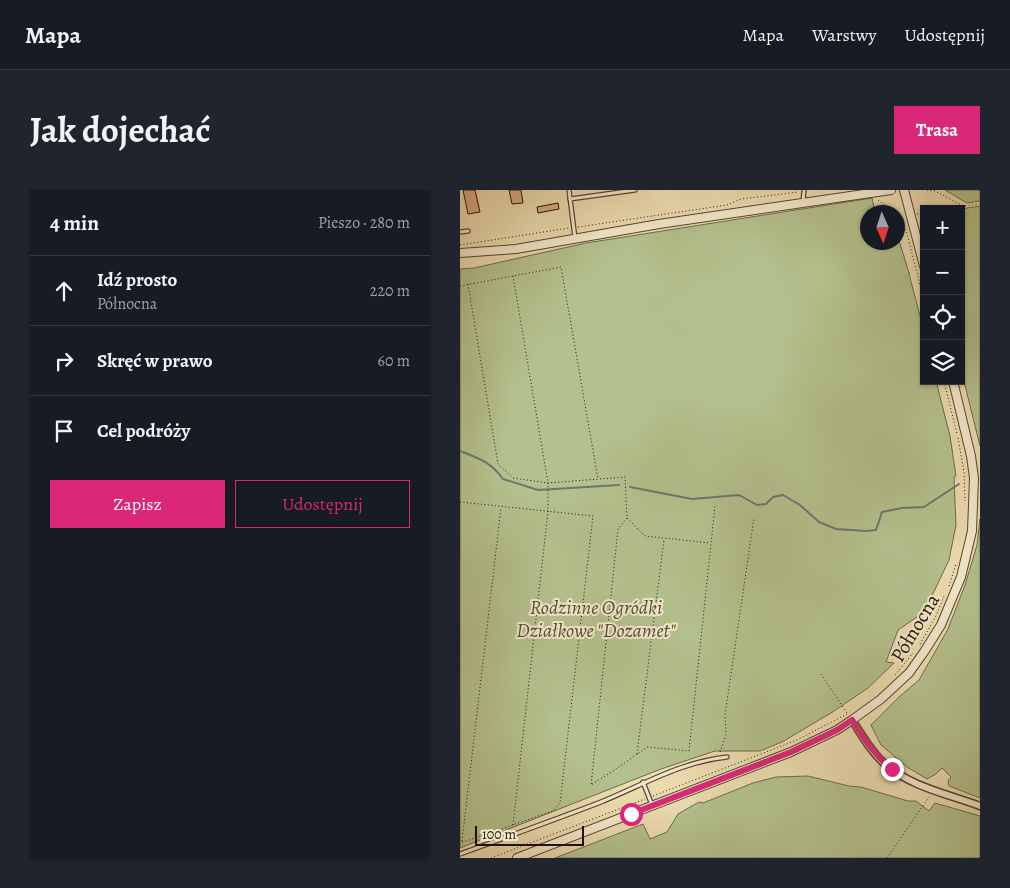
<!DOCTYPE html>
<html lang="pl">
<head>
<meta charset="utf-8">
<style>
	body { margin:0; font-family:Alegreya,serif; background:#20242c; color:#f1f3f6 }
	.controls { position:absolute; right:15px; top:15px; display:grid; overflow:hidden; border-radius:0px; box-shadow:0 1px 4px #0004 }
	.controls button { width:45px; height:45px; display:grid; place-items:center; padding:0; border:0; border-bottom:1px solid #363941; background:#171b24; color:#f1f3f6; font:25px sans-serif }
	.compass { position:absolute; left:400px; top:15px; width:45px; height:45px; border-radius:50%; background:#171b24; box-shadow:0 1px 4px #0004; rotate:177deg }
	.scale { position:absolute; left:15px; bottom:12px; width:109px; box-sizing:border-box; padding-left:5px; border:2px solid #231306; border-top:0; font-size:14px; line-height:18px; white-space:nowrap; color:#231306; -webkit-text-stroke:4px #f3e8cc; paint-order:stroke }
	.stop { position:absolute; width:15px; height:15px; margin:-11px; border:4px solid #db2777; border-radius:50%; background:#fff }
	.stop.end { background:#db2777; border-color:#fff; box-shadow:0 1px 5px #0008 }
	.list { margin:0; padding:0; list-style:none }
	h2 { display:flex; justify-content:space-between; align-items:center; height:65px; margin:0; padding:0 20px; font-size:21px }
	h2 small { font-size:16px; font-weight:400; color:#9ea1a6 }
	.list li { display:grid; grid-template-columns:32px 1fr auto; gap:15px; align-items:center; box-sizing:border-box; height:70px; padding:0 20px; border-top:1px solid #363941 }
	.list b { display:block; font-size:19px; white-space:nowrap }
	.list p { margin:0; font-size:16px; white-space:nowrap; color:#9ea1a6 }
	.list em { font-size:16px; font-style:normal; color:#9ea1a6 }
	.actions { display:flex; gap:10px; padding:15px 20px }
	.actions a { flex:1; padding:11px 0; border:1px solid #db2777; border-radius:0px; text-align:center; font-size:18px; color:#db2777 }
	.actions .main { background:#db2777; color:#fff }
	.icon { flex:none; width:28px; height:28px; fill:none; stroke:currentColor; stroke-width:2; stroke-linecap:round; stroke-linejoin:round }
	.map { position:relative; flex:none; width:520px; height:668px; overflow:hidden; border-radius:0px }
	header { display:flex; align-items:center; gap:30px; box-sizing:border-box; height:70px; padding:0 25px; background:#171b24; border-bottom:1px solid #363941 }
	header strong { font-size:24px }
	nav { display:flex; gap:28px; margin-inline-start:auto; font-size:18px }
	.intro { display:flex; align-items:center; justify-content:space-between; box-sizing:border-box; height:120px; padding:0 30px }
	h1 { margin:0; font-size:35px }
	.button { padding:12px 22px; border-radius:0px; background:#db2777; color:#fff; font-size:18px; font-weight:700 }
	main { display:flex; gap:30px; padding:0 30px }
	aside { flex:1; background:#171b24; border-radius:0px; box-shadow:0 1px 4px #0004 }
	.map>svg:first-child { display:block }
</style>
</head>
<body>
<header>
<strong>Mapa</strong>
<nav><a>Mapa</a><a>Warstwy</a><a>Udostępnij</a></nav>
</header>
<div class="intro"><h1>Jak dojechać</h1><a class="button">Trasa</a></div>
<main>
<aside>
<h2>4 min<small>Pieszo · 280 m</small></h2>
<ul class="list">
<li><svg class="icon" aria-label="ahead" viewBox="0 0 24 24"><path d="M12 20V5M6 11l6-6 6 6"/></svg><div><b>Idź prosto</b><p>Północna</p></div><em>220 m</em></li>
<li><svg class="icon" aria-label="right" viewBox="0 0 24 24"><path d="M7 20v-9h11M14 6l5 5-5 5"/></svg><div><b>Skręć w prawo</b></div><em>60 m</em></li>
<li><svg class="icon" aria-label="arrive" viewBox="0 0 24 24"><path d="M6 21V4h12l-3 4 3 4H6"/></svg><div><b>Cel podróży</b></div></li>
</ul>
<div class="actions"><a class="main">Zapisz</a><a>Udostępnij</a></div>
</aside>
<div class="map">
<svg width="520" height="668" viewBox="0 0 520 668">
	<rect width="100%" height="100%" fill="#ecdcb0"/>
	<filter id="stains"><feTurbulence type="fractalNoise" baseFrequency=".004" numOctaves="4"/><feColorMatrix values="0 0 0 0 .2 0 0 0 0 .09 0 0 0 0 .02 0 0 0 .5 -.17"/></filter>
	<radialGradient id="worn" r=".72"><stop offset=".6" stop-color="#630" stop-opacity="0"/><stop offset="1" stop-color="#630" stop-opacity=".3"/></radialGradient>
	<g fill="#b4c18e" stroke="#6c6a4a">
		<path d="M 485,0 L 520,0 L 520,11 L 507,13 Z"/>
		<path d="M 412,8 L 415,22 L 408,22 L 408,52 L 438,52 L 438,47 L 449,83 L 450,83 L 449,84 L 464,141 L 464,191 L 476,191 L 490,246 L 496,286 L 494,287 L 496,335 L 489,370 L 470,410 L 457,427 L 438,440 L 426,472 L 434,473 L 408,498 L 371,523 L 322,552 L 300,561 L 255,561 L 201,579 L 0,658 L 0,79 L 14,78 L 126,53 Z"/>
		<path d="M 520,16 L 520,256 L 501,179 L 501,19 Z"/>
		<path d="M 520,329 L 520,608 L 489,596 L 488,591 L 491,587 L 482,578 L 476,584 L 467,589 L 447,577 L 421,555 L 411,535 L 439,507 L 459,490 L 488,439 L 505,395 L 517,355 Z"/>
		<path d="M 348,586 L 389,596 L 401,597 L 448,611 L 456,611 L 469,621 L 475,613 L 520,626 L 520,668 L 95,668 L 183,634 L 190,649 L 207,642 L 218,624 L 239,612 L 243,613 L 293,593 L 316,587 Z"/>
	</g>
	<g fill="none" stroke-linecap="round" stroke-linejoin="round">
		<g stroke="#6c7770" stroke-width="2">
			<path d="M 0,261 C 18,268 31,272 43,289 L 78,300 L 159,295"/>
			<path d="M 170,297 L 232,309 L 279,305 L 297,315 L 306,314 L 313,307 L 323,305 L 340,315 L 359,332 L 376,339 L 406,341 L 416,340 L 422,322 L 442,318 L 464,317 L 499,294"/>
		</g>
	</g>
	<g fill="#d8aa7f" stroke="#231306">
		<path d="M 3,0 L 15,0 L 20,22 L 8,24 Z"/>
		<path d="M 49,0 L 61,0 L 63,13 L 52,14 Z"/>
		<path d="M 98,13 L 99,19 L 78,23 L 77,17 Z"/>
	</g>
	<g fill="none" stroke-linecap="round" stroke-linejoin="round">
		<defs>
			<g id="service">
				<path d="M 109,0 L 115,48"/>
				<path d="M 110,9 L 175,0"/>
				<path d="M 343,12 L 344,0"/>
				<path d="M 0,42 L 8,41"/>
				<path d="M 183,592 L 192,615"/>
				<path d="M 0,664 C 47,647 94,630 141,612 C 183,595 220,572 267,567"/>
			</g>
			<path id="minor" d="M 392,530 C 402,545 411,562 425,574 C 451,597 488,604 520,616"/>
			<g id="tertiary">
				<path d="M 444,0 L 464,76"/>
				<path d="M 0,63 L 56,59 L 199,34 L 431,0"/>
				<path d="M 57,668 L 331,562 L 377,540 L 392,530 L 421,509 L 449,483 L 464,462 L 481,435 L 501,387 L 512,341 L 514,288 L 511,266 L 493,191"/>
			</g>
		</defs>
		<use href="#service" stroke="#554530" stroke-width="5.5"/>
		<use href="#minor" stroke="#554530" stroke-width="9"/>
		<use href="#tertiary" stroke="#554530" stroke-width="10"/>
		<g stroke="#231306" stroke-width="1" stroke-dasharray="1 2.5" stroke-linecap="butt">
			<path d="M 467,0 L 475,1 L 503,16 L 520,14"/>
			<path d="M 418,10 L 435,22"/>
			<path d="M 486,19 L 502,16"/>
			<path d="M 438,24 L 443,28 L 464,111"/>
			<path d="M 457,24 L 464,23"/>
			<path d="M 118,37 L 267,15 L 281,9 L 338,2"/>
			<path d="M 0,55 L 109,38"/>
			<path d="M 8,94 L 38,274 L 53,288 L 88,293 L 165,287 L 167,328 L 185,346 L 250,353"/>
			<path d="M 0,96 L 101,77 L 138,289"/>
			<path d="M 484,191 L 497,244"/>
			<path d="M 498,248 L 504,282 L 505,311"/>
			<path d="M 0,312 L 133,326 L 100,613 L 93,621 L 0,653"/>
			<path d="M 167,328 L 158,339 L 131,595 L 156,579 L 187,557 L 229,561 L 255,316"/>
			<path d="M 489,396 L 496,374"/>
			<path d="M 460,454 L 475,428 L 485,404"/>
			<path d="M 361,484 L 387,523"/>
			<path d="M 435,485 L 453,463"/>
			<path d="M 260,562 L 266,545 L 265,525 L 294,328"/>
			<path d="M 177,564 L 204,349"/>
			<path d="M 193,606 L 337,550 L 387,524"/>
			<path d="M 53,635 L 88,321 L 88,293 L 53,86"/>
			<path d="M 2,651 L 41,318"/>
			<path d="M 31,668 L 185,609"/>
			<path d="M 427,668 L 469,607"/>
		</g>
		<use href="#service" stroke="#f3e8cc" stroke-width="3"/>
		<use href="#minor" stroke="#f3e8cc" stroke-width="6"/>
		<use href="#tertiary" stroke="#f3e8cc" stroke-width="8"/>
	</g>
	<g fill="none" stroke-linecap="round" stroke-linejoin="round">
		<path stroke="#db2777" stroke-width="6" d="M 171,624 L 331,562 L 377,540 L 392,530 C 404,548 415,566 432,579"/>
	</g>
	<g text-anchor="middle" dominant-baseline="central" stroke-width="4" stroke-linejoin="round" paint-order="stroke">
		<g font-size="20" font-style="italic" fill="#565036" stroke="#f3e8cc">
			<text x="136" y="417">Rodzinne Ogródki<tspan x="136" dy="23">Działkowe "Dozamet"</tspan></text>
		</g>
		<g font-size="20" fill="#231306" stroke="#f3e8cc">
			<text transform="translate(455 438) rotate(-59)">Północna</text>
		</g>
	</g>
	<rect width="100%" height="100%" filter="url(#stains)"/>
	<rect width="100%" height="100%" fill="url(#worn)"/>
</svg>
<div class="controls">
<button>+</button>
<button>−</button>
<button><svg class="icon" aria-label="locate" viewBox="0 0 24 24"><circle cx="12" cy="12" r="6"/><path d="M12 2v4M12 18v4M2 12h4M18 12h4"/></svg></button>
<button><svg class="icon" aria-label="layers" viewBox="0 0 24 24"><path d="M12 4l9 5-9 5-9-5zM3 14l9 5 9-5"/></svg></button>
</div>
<svg class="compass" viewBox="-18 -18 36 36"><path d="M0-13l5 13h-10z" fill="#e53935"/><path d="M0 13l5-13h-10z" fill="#9ea1a6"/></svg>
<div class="scale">100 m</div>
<div class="stop" style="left:171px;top:624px"></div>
<div class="stop end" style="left:432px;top:579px"></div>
</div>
</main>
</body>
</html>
